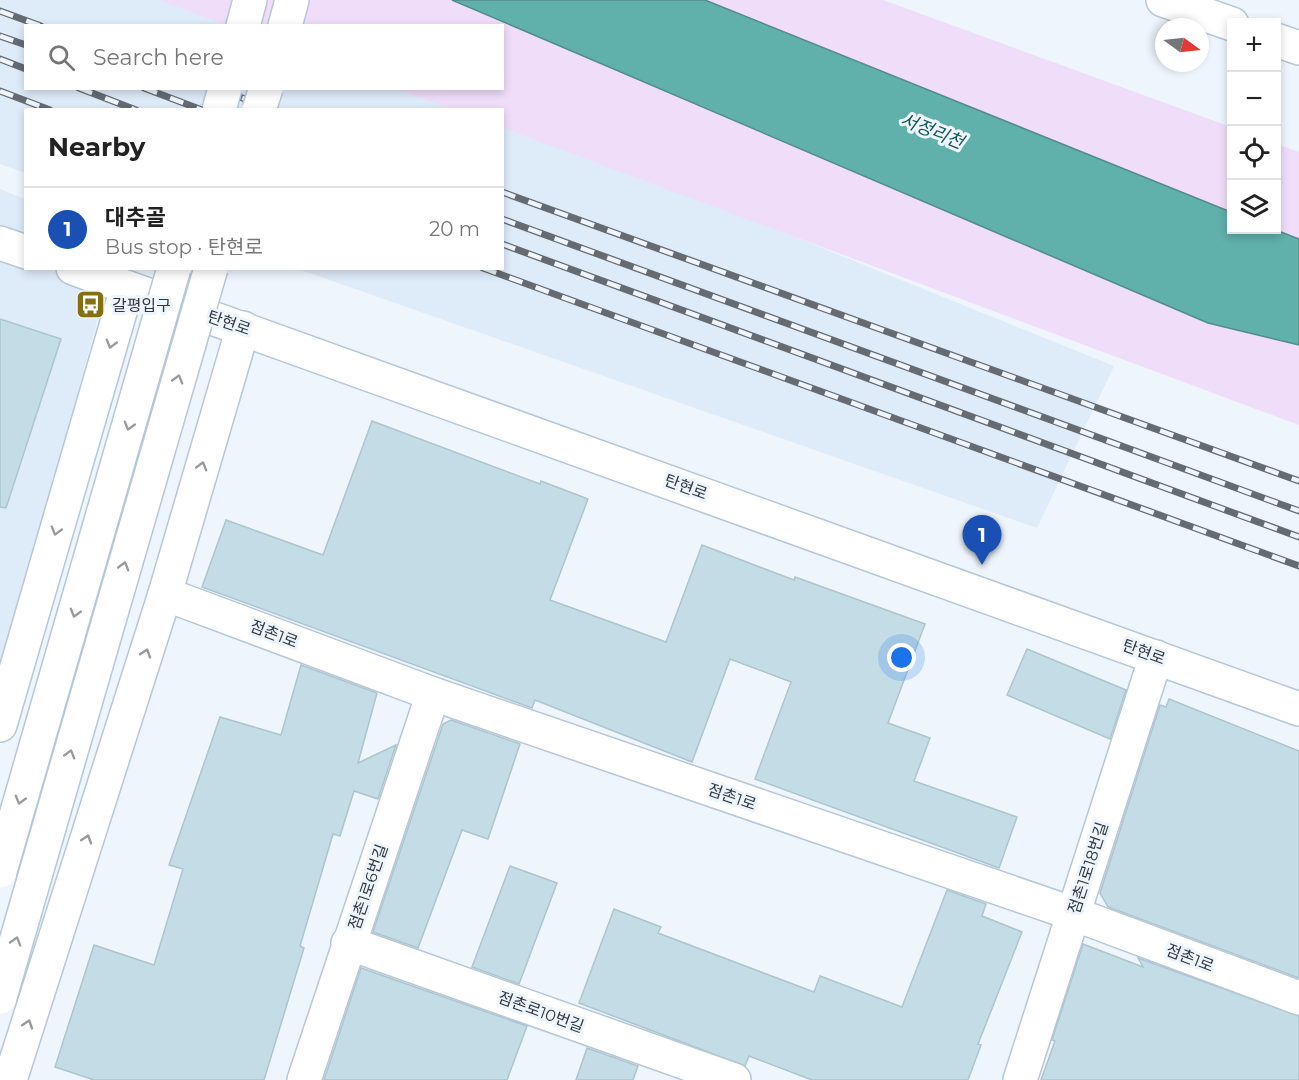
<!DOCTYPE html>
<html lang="en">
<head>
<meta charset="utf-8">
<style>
	body { margin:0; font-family:Montserrat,"Noto Sans KR",sans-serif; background:#f6f6f6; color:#222 }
	.controls { position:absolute; right:18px; top:18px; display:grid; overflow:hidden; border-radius:0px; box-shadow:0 3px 9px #0003 }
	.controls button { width:54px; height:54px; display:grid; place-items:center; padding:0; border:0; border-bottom:2px solid #e0e0e0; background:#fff; color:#222; font:30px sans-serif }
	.compass { position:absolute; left:1155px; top:18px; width:54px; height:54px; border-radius:50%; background:#fff; box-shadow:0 3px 9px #0003; rotate:105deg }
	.you { position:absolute; left:902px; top:658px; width:21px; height:21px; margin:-15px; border:4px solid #fff; border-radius:50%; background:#1a73e8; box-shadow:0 0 0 9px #1a73e833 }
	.badge { display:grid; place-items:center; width:39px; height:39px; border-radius:50%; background:#837010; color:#fff; font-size:20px; font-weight:700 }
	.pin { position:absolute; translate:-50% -50px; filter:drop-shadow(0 2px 3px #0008) }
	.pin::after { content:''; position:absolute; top:32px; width:21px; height:18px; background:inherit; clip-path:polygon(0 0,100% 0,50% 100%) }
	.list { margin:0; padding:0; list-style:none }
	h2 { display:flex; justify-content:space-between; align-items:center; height:78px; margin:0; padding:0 24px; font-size:26px }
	h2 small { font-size:20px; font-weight:400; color:#767676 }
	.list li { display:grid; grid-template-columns:39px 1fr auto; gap:18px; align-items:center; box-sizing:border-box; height:84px; padding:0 24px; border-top:2px solid #e0e0e0 }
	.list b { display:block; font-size:22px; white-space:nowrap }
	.list p { margin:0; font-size:20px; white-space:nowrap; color:#767676 }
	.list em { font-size:20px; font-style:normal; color:#767676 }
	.icon { flex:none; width:33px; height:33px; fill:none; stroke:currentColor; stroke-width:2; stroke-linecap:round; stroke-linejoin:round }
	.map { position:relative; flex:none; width:1299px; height:1080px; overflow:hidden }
	.search { position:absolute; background:#fff; box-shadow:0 3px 9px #0003; left:24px; top:24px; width:480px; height:66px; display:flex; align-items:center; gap:15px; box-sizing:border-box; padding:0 21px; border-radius:0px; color:#767676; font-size:22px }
	.panel { position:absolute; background:#fff; box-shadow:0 3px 9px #0003; left:24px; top:108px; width:480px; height:162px; border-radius:0px }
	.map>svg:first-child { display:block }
</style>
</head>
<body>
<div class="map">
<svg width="1299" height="1080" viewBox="0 0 1299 1080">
	<rect width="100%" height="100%" fill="#eef5fc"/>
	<g fill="#deebf9">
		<path d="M 0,0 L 206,0 L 269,25 L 26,26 L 26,88 L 426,88 L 478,109 L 26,110 L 25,173 L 0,164 Z"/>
		<path d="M 503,119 L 1114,366 L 1037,528 L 298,269 L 502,268 Z"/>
		<path d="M 0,189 L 25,199 L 26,268 L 111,269 L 0,684 Z"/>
	</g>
	<path fill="#f0ddfa" d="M 159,0 L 883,0 L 1231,127 L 1232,230 L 1276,230 L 1277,144 L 1299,152 L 1299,425 L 503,128 L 502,110 L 452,109 L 396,89 L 502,88 L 502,26 L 227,25 Z"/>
	<path fill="#60b0ab" stroke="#528c8a" stroke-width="1.5" d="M 452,0 L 705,0 L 1231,212 L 1232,230 L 1276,230 L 1299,239 L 1299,345 L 1208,323 Z"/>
	<g fill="#c3dce5" stroke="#acc5ce" stroke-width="1.5">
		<path d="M 0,319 L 61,339 L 6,508 L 0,507 Z"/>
		<path d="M 372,421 L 540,484 L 541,481 L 588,499 L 550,600 L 666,642 L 702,545 L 794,580 L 795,577 L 925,624 L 888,723 L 930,738 L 914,781 L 1017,817 L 999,868 L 755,779 L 791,682 L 730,659 L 692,762 L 535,700 L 532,708 L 202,587 L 226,520 L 323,555 Z"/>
		<path d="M 1027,649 L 1126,690 L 1110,739 L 1007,695 Z"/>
		<path d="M 301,665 L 377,693 L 358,763 L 396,745 L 378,799 L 354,791 L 340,836 L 333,834 L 300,946 L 304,948 L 264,1080 L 94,1080 L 55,1067 L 94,945 L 154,965 L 183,869 L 169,865 L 220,717 L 281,735 Z"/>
		<path d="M 1169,699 L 1299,751 L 1299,978 L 1108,907 L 1100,893 L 1160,705 L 1166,707 Z"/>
		<path d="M 451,720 L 520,744 L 488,839 L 462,830 L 418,948 L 373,932 L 443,724 Z"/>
		<path d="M 510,866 L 557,883 L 519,984 L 472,967 Z"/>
		<path d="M 947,890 L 986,904 L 982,916 L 1022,932 L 978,1044 L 981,1045 L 968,1080 L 812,1080 L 749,1056 L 745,1066 L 579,1003 L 614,909 L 661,927 L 658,933 L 814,992 L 820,976 L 902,1007 Z"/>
		<path d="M 1083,944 L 1143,967 L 1138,958 L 1299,1016 L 1299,1080 L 1041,1080 L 1055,1041 L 1052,1040 Z"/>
		<path d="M 361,968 L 527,1026 L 507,1080 L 324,1080 Z"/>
		<path d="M 587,1048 L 638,1066 L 633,1080 L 576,1080 Z"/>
	</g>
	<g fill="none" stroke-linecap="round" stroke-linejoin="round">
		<defs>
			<g id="street">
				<path d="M 165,594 L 433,694 L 1074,914 L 1299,998"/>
				<path d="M 348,943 L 734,1080"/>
				<path d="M 304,1080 L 433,694"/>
				<path d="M 1020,1080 L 1156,657"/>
			</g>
			<g id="secondary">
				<path d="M 1163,0 L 1232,24"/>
				<path d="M 243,26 L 250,0"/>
				<path d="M 285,26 L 292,0"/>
				<path d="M 1276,40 L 1299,48"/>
				<path d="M 0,243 L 26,252"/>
				<path d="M 73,268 L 1299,709"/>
				<path d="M 0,725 L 127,288"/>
				<path d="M 10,1080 L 165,594 L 243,328"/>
			</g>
		</defs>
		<use href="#street" stroke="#b7c7d8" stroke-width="36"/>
		<use href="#secondary" stroke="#b7c7d8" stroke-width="36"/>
		<use href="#street" stroke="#fff" stroke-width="33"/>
		<use href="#secondary" stroke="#fff" stroke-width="33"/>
		<defs>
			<g id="rail">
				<path d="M 0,11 L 41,26"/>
				<path d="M 0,36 L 26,45"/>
				<path d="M 0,59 L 26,69"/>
				<path d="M 79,88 L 136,110"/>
				<path d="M 144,88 L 202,110"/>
				<path d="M 216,88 L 274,110"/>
				<path d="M 0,91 L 50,110"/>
				<path d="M 502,192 L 1299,481"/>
				<path d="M 502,219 L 1299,511"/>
				<path d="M 502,244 L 1299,537"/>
				<path d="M 483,268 L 1299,566"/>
			</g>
		</defs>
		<use href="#rail" stroke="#646b72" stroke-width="7"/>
		<use href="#rail" stroke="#eef5fc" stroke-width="4.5" stroke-dasharray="14" stroke-linecap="butt"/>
		<defs>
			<g id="secondary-bridge">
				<path d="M 219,110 L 225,88"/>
				<path d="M 259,110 L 266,88"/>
				<path d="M 0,871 L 174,268"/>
				<path d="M 0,997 L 211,268"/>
			</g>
		</defs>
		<use href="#secondary-bridge" stroke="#b7c7d8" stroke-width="36" stroke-linecap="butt"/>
		<use href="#secondary-bridge" stroke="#fff" stroke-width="33"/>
	</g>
	<defs><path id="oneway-chevron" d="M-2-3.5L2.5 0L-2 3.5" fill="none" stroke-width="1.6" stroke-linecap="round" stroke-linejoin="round" transform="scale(1.5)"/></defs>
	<g stroke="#989b9e">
		<use href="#oneway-chevron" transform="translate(111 344) rotate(106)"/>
		<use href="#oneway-chevron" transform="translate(178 379) rotate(-74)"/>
		<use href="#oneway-chevron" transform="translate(129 426) rotate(106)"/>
		<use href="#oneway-chevron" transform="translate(202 466) rotate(-74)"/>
		<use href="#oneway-chevron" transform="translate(56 531) rotate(106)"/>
		<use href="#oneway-chevron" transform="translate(124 566) rotate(-74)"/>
		<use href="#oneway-chevron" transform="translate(75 613) rotate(106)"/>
		<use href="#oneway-chevron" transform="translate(146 653) rotate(-72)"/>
		<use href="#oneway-chevron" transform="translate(70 754) rotate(-74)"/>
		<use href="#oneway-chevron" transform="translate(20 800) rotate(106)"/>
		<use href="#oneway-chevron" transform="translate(87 839) rotate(-72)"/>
		<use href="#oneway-chevron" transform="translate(16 941) rotate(-74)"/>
		<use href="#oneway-chevron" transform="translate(28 1024) rotate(-72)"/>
	</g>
	<defs>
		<symbol id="bus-square" viewBox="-11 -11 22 22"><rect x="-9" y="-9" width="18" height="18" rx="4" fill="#837010" stroke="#eef5fc"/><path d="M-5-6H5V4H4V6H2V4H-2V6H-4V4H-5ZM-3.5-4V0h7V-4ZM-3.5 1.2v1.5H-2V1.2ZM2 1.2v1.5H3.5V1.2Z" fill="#fff"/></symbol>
	</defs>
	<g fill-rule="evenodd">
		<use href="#bus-square" x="74" y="288" width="33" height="33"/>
	</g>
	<g text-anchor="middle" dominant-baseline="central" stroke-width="6" stroke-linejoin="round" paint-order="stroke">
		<g font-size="16" fill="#30373e" stroke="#eef5fc" text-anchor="start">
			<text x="112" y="305">갈평입구</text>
		</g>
		<g font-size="16" fill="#30373e" stroke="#eef5fc">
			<text transform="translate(229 323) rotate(19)">탄현로</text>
			<text transform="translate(686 487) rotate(20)">탄현로</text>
			<text transform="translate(274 634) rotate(21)">점촌1로</text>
			<text transform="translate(1144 652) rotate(20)">탄현로</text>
			<text transform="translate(732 797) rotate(19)">점촌1로</text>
			<text transform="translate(1088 868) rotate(-72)">점촌1로18번길</text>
			<text transform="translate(368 887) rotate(-71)">점촌1로6번길</text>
			<text transform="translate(1190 958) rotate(21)">점촌1로</text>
			<text transform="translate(541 1012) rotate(20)">점촌로10번길</text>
		</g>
		<g font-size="18" font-style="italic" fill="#115753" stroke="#eef5fc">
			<text transform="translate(932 131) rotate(22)">서정리천</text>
		</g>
	</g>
</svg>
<div class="controls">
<button>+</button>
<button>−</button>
<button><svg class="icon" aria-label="locate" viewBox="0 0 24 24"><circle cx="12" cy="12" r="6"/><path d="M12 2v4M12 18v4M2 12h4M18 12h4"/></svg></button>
<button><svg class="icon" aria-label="layers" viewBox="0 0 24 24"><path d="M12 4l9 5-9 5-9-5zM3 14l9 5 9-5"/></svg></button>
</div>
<svg class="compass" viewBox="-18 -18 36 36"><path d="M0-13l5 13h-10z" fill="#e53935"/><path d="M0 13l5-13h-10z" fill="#767676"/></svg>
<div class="you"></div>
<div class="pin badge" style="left:982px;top:565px;background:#1a4fb4">1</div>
<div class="search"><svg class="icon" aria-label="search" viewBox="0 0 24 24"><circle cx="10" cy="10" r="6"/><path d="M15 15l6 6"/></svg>Search here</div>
<section class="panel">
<h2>Nearby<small></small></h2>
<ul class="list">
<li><span class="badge" style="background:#1a4fb4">1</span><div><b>대추골</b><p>Bus stop · 탄현로</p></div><em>20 m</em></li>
</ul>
</section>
</div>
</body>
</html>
